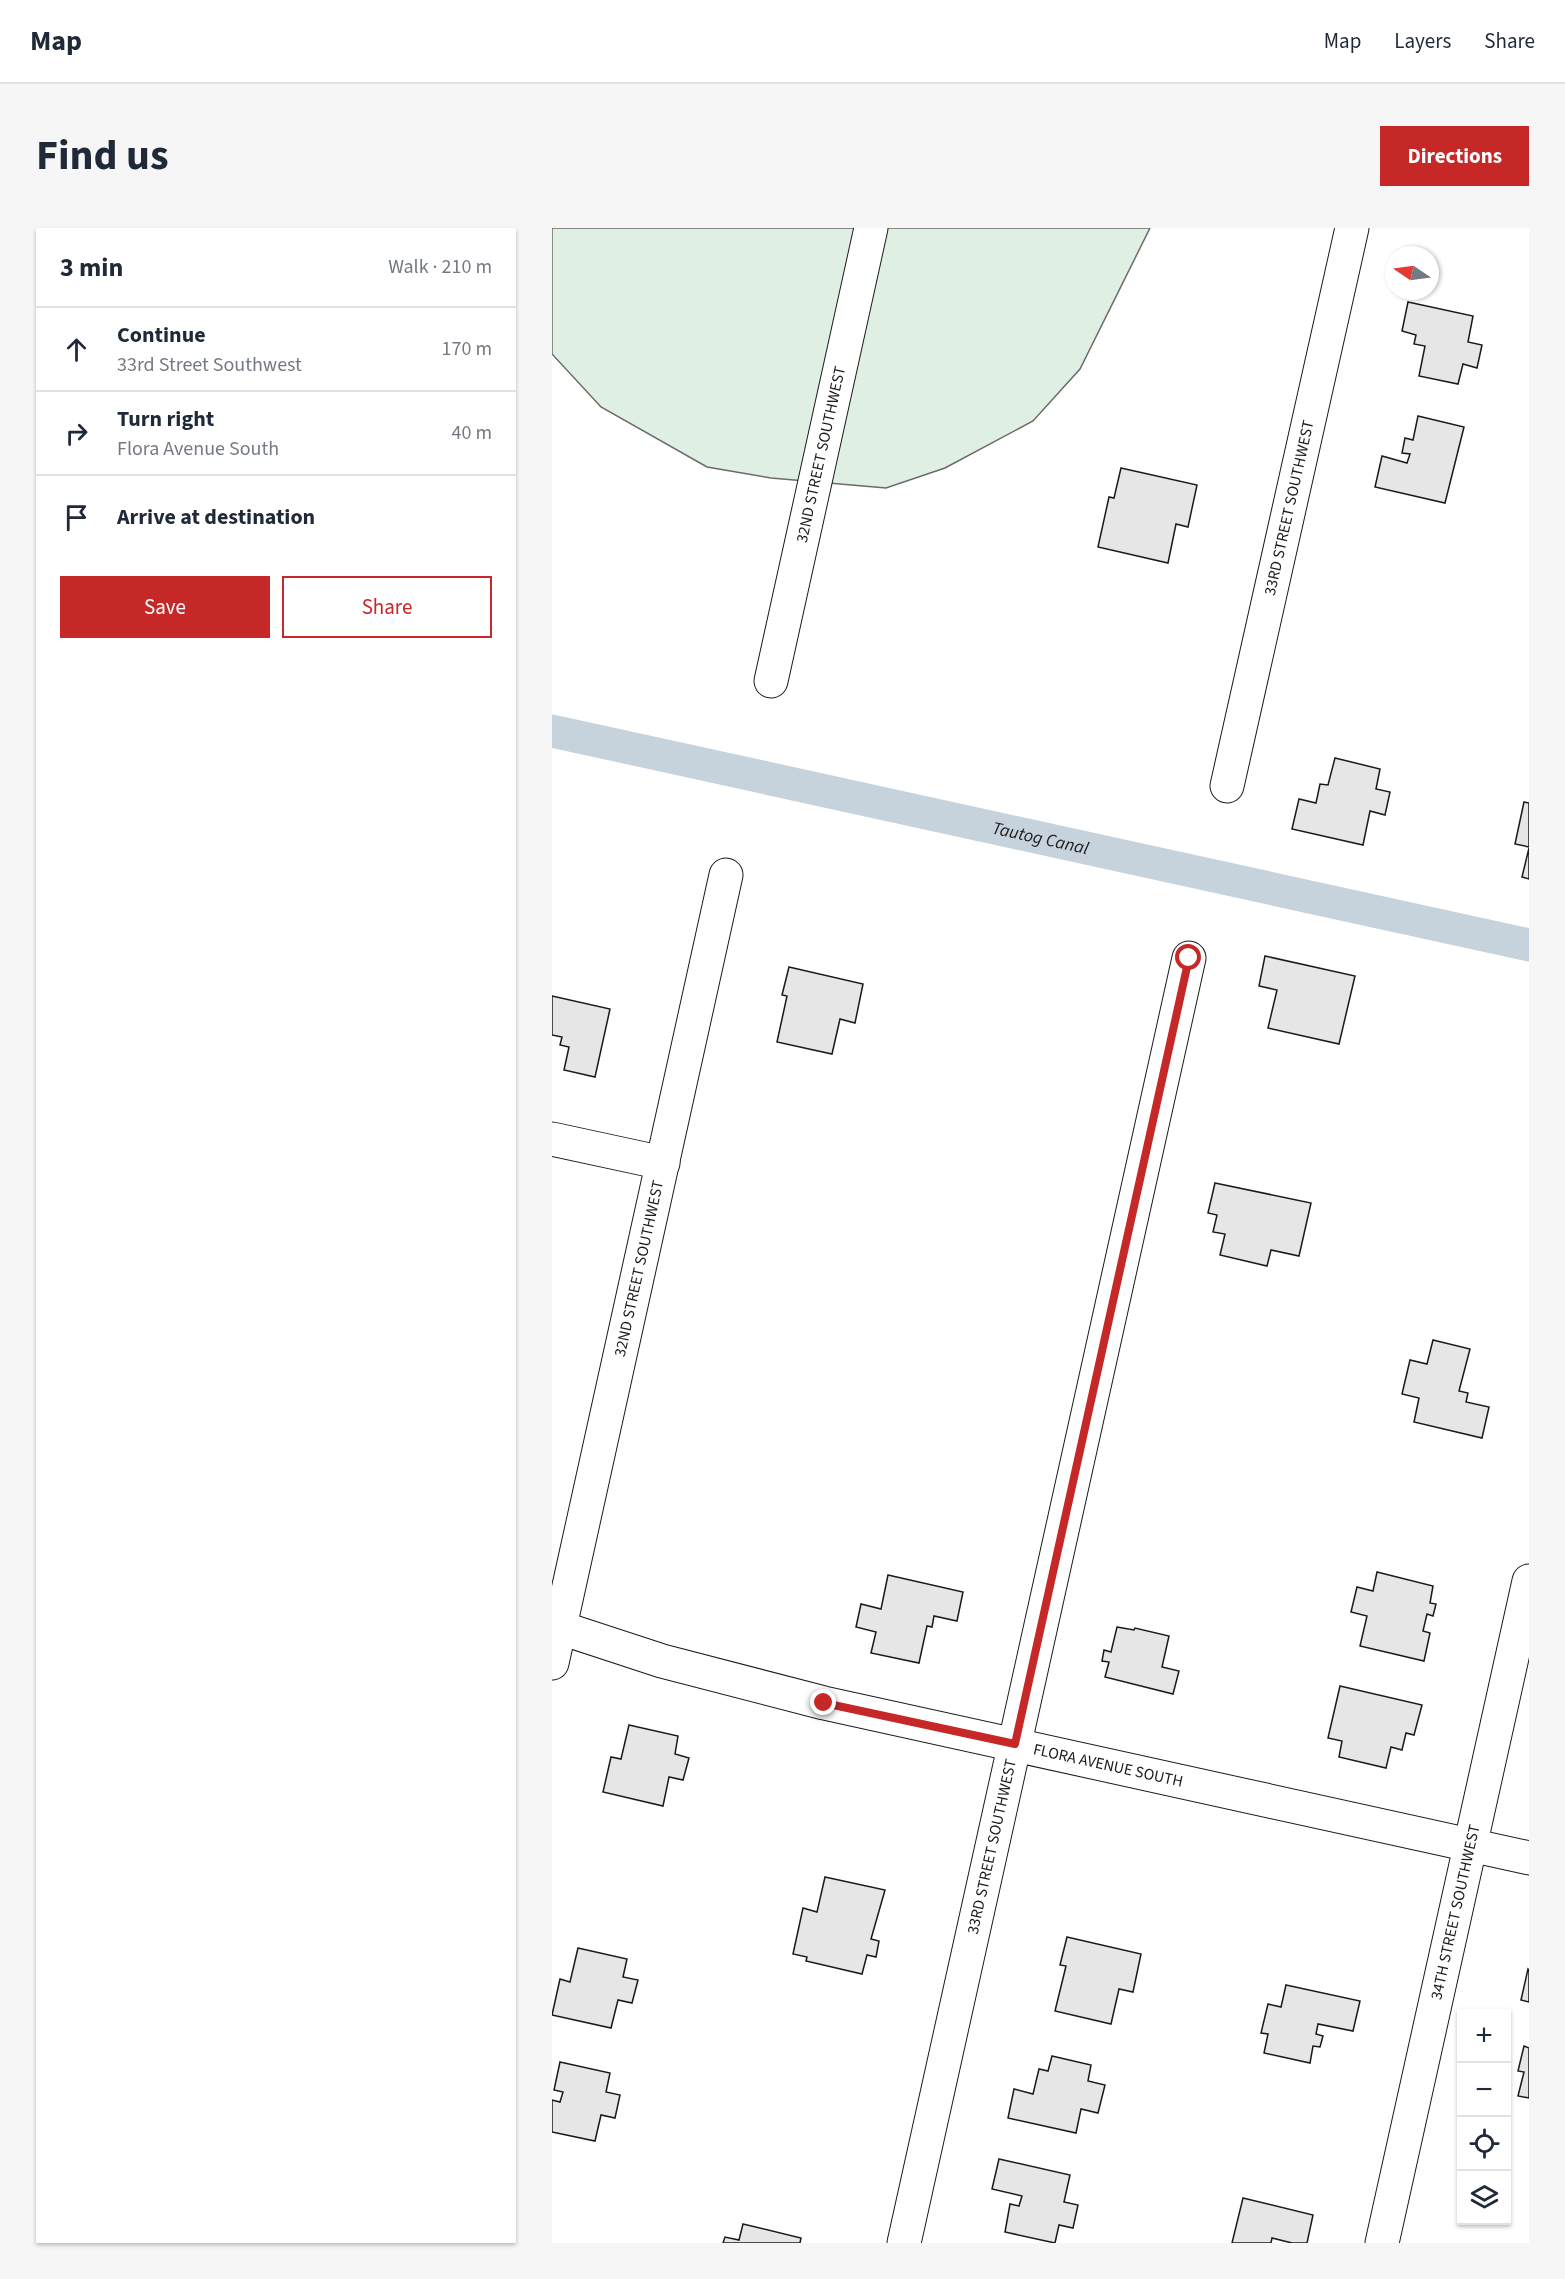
<!DOCTYPE html>
<html lang="en">
<head>
<meta charset="utf-8">
<style>
	body { margin:0; font-family:"Source Sans 3",sans-serif; background:#f6f6f7; color:#1f2937 }
	.controls { position:absolute; right:18px; bottom:18px; display:grid; overflow:hidden; border-radius:0px; box-shadow:0 2px 4px #0004 }
	.controls button { width:54px; height:54px; display:grid; place-items:center; padding:0; border:0; border-bottom:2px solid #e0e1e3; background:#fff; color:#1f2937; font:30px sans-serif }
	.compass { position:absolute; left:833px; top:18px; width:54px; height:54px; border-radius:50%; background:#fff; box-shadow:0 2px 4px #0004; rotate:283deg }
	.stop { position:absolute; width:18px; height:18px; margin:-14px; border:4px solid #c62828; border-radius:50%; background:#fff }
	.stop.end { background:#c62828; border-color:#fff; box-shadow:0 2px 6px #0008 }
	.list { margin:0; padding:0; list-style:none }
	h2 { display:flex; justify-content:space-between; align-items:center; height:78px; margin:0; padding:0 24px; font-size:26px }
	h2 small { font-size:20px; font-weight:400; color:#747a83 }
	.list li { display:grid; grid-template-columns:39px 1fr auto; gap:18px; align-items:center; box-sizing:border-box; height:84px; padding:0 24px; border-top:2px solid #e0e1e3 }
	.list b { display:block; font-size:22px; white-space:nowrap }
	.list p { margin:0; font-size:20px; white-space:nowrap; color:#747a83 }
	.list em { font-size:20px; font-style:normal; color:#747a83 }
	.actions { display:flex; gap:12px; padding:18px 24px }
	.actions a { flex:1; padding:14px 0; border:2px solid #c62828; border-radius:0px; text-align:center; font-size:21px; color:#c62828 }
	.actions .main { background:#c62828; color:#fff }
	.icon { flex:none; width:33px; height:33px; fill:none; stroke:currentColor; stroke-width:2; stroke-linecap:round; stroke-linejoin:round }
	.map { position:relative; flex:none; width:977px; height:2015px; overflow:hidden; border-radius:0px }
	header { display:flex; align-items:center; gap:36px; box-sizing:border-box; height:84px; padding:0 30px; background:#fff; border-bottom:2px solid #e0e1e3 }
	header strong { font-size:28px }
	nav { display:flex; gap:33px; margin-inline-start:auto; font-size:21px }
	.intro { display:flex; align-items:center; justify-content:space-between; box-sizing:border-box; height:144px; padding:0 36px }
	h1 { margin:0; font-size:42px }
	.button { padding:15px 27px; border-radius:0px; background:#c62828; color:#fff; font-size:21px; font-weight:700 }
	main { display:flex; gap:36px; padding:0 36px }
	aside { flex:1; background:#fff; border-radius:0px; box-shadow:0 2px 4px #0004 }
	.map>svg:first-child { display:block }
</style>
</head>
<body>
<header>
<strong>Map</strong>
<nav><a>Map</a><a>Layers</a><a>Share</a></nav>
</header>
<div class="intro"><h1>Find us</h1><a class="button">Directions</a></div>
<main>
<aside>
<h2>3 min<small>Walk · 210 m</small></h2>
<ul class="list">
<li><svg class="icon" aria-label="ahead" viewBox="0 0 24 24"><path d="M12 20V5M6 11l6-6 6 6"/></svg><div><b>Continue</b><p>33rd Street Southwest</p></div><em>170 m</em></li>
<li><svg class="icon" aria-label="right" viewBox="0 0 24 24"><path d="M7 20v-9h11M14 6l5 5-5 5"/></svg><div><b>Turn right</b><p>Flora Avenue South</p></div><em>40 m</em></li>
<li><svg class="icon" aria-label="arrive" viewBox="0 0 24 24"><path d="M6 21V4h12l-3 4 3 4H6"/></svg><div><b>Arrive at destination</b></div></li>
</ul>
<div class="actions"><a class="main">Save</a><a>Share</a></div>
</aside>
<div class="map">
<svg width="977" height="2015" viewBox="0 0 977 2015">
	<rect width="100%" height="100%" fill="#fff"/>
	<path fill="#e0efe3" stroke="#6a6a6a" stroke-width="1.5" d="M 0,0 L 598,0 L 528,141 L 481,193 L 393,240 L 334,260 L 219,250 L 155,239 L 49,179 L 0,126 Z"/>
	<g fill="none" stroke-linecap="round" stroke-linejoin="round">
		<path stroke="#c6d2dc" stroke-width="33" id="s1" d="M 0,503 L 977,717"/>
	</g>
	<g fill="#e6e6e6" stroke="#1a1a1a" stroke-width="1.5">
		<path d="M 856,74 L 921,88 L 916,114 L 930,117 L 925,140 L 911,136 L 906,156 L 867,148 L 873,118 L 862,116 L 864,107 L 850,103 Z"/>
		<path d="M 866,188 L 912,199 L 893,275 L 823,259 L 830,228 L 855,235 L 858,226 L 850,225 L 853,210 L 861,212 Z"/>
		<path d="M 569,240 L 645,257 L 636,299 L 624,296 L 616,335 L 546,319 L 557,269 L 562,270 Z"/>
		<path d="M 783,530 L 828,541 L 824,561 L 838,564 L 833,587 L 818,583 L 811,617 L 740,601 L 747,571 L 764,575 L 768,556 L 776,557 Z"/>
		<path d="M 972,574 L 977,575 L 977,619 L 963,616 Z"/>
		<path d="M 977,620 L 977,651 L 970,649 Z"/>
		<path d="M 713,728 L 803,748 L 787,816 L 716,800 L 725,762 L 707,758 Z"/>
		<path d="M 237,739 L 311,756 L 303,795 L 288,791 L 280,826 L 225,814 L 235,768 L 230,767 Z"/>
		<path d="M 0,768 L 58,781 L 43,849 L 12,842 L 17,819 L 8,817 L 10,809 L 0,807 Z"/>
		<path d="M 663,955 L 759,975 L 747,1028 L 719,1022 L 715,1038 L 668,1027 L 673,1006 L 661,1004 L 665,987 L 656,985 Z"/>
		<path d="M 881,1112 L 918,1121 L 907,1163 L 916,1165 L 914,1174 L 937,1179 L 930,1210 L 862,1194 L 867,1170 L 850,1166 L 858,1132 L 875,1136 Z"/>
		<path d="M 825,1344 L 881,1358 L 878,1375 L 884,1376 L 881,1388 L 875,1386 L 871,1403 L 878,1405 L 872,1433 L 808,1418 L 815,1388 L 799,1384 L 805,1359 L 821,1363 Z"/>
		<path d="M 336,1347 L 411,1364 L 405,1393 L 382,1388 L 380,1399 L 375,1398 L 367,1435 L 319,1425 L 324,1404 L 304,1399 L 309,1376 L 329,1381 Z"/>
		<path d="M 565,1399 L 582,1402 L 583,1400 L 617,1408 L 610,1439 L 627,1443 L 621,1466 L 553,1449 L 557,1434 L 550,1433 L 552,1422 L 559,1424 Z"/>
		<path d="M 788,1458 L 870,1477 L 862,1507 L 854,1505 L 850,1522 L 839,1519 L 834,1540 L 787,1529 L 790,1513 L 776,1510 Z"/>
		<path d="M 77,1497 L 126,1508 L 123,1526 L 137,1530 L 131,1552 L 117,1549 L 111,1578 L 51,1564 L 59,1529 L 69,1531 Z"/>
		<path d="M 273,1649 L 333,1662 L 319,1711 L 327,1713 L 324,1729 L 315,1727 L 310,1746 L 254,1733 L 255,1729 L 241,1726 L 251,1680 L 265,1684 Z"/>
		<path d="M 515,1709 L 589,1726 L 581,1764 L 567,1761 L 559,1796 L 503,1783 L 514,1738 L 508,1737 Z"/>
		<path d="M 26,1720 L 75,1731 L 71,1749 L 86,1752 L 80,1775 L 66,1772 L 59,1800 L 0,1787 L 8,1751 L 18,1754 Z"/>
		<path d="M 976,1741 L 977,1742 L 977,1774 L 969,1772 Z"/>
		<path d="M 734,1757 L 808,1773 L 801,1803 L 766,1796 L 764,1806 L 771,1808 L 768,1819 L 761,1818 L 758,1835 L 712,1825 L 716,1806 L 709,1805 L 716,1776 L 729,1779 Z"/>
		<path d="M 972,1818 L 977,1820 L 977,1870 L 966,1868 L 972,1844 L 966,1843 Z"/>
		<path d="M 500,1828 L 539,1837 L 536,1853 L 553,1857 L 546,1885 L 529,1881 L 524,1905 L 456,1890 L 462,1861 L 481,1866 L 487,1841 L 496,1843 Z"/>
		<path d="M 8,1834 L 58,1845 L 54,1864 L 68,1867 L 63,1890 L 49,1887 L 43,1913 L 0,1904 L 0,1872 L 8,1874 L 11,1864 L 2,1862 Z"/>
		<path d="M 447,1931 L 518,1947 L 512,1974 L 526,1977 L 521,2000 L 507,1997 L 503,2015 L 453,2004 L 458,1976 L 467,1978 L 470,1968 L 440,1961 Z"/>
		<path d="M 691,1970 L 761,1987 L 755,2015 L 740,2015 L 720,2010 L 719,2015 L 680,2015 Z"/>
		<path d="M 191,1996 L 249,2010 L 248,2015 L 171,2015 L 173,2009 L 187,2012 Z"/>
	</g>
	<g fill="none" stroke-linecap="round" stroke-linejoin="round">
		<defs>
			<g id="minor">
				<path id="s2" d="M 219,453 L 319,0"/>
				<path id="s3" d="M 675,558 L 800,0"/>
				<path d="M 0,911 L 111,935"/>
				<path id="s4" d="M 0,1397 L 110,1433 L 272,1475 L 977,1630"/>
				<path id="s5" d="M 0,1435 L 174,647"/>
				<path id="s6" d="M 352,2015 L 637,730"/>
				<path id="s7" d="M 830,2015 L 977,1353"/>
			</g>
		</defs>
		<use href="#minor" stroke="#1a1a1a" stroke-width="35"/>
		<use href="#minor" stroke="#fff" stroke-width="33"/>
	</g>
	<g fill="none" stroke-linecap="round" stroke-linejoin="round">
		<path stroke="#c62828" stroke-width="8" d="M 272,1475 L 463,1516 L 637,730"/>
	</g>
	<g text-anchor="middle" dominant-baseline="central" stroke-width="4.5" stroke-linejoin="round" paint-order="stroke">
		<g font-size="16" fill="#1a1a1a" stroke="#fff">
			<text stroke="none"><textPath href="#s2" startOffset="232">32ND STREET SOUTHWEST</textPath></text>
			<text stroke="none"><textPath href="#s3" startOffset="285">33RD STREET SOUTHWEST</textPath></text>
			<text stroke="none"><textPath href="#s5" startOffset="404">32ND STREET SOUTHWEST</textPath></text>
			<text stroke="none"><textPath href="#s4" startOffset="574">FLORA AVENUE SOUTH</textPath></text>
			<text stroke="none"><textPath href="#s6" startOffset="406">33RD STREET SOUTHWEST</textPath></text>
			<text stroke="none"><textPath href="#s7" startOffset="339">34TH STREET SOUTHWEST</textPath></text>
		</g>
		<g font-size="18" font-style="italic" fill="#1a1a1a" stroke="#fff">
			<text stroke="none"><textPath href="#s1" startOffset="500">Tautog Canal</textPath></text>
		</g>
	</g>
</svg>
<div class="controls">
<button>+</button>
<button>−</button>
<button><svg class="icon" aria-label="locate" viewBox="0 0 24 24"><circle cx="12" cy="12" r="6"/><path d="M12 2v4M12 18v4M2 12h4M18 12h4"/></svg></button>
<button><svg class="icon" aria-label="layers" viewBox="0 0 24 24"><path d="M12 4l9 5-9 5-9-5zM3 14l9 5 9-5"/></svg></button>
</div>
<svg class="compass" viewBox="-18 -18 36 36"><path d="M0-13l5 13h-10z" fill="#e53935"/><path d="M0 13l5-13h-10z" fill="#747a83"/></svg>
<div class="stop" style="left:637px;top:730px"></div>
<div class="stop end" style="left:272px;top:1475px"></div>
</div>
</main>
</body>
</html>
